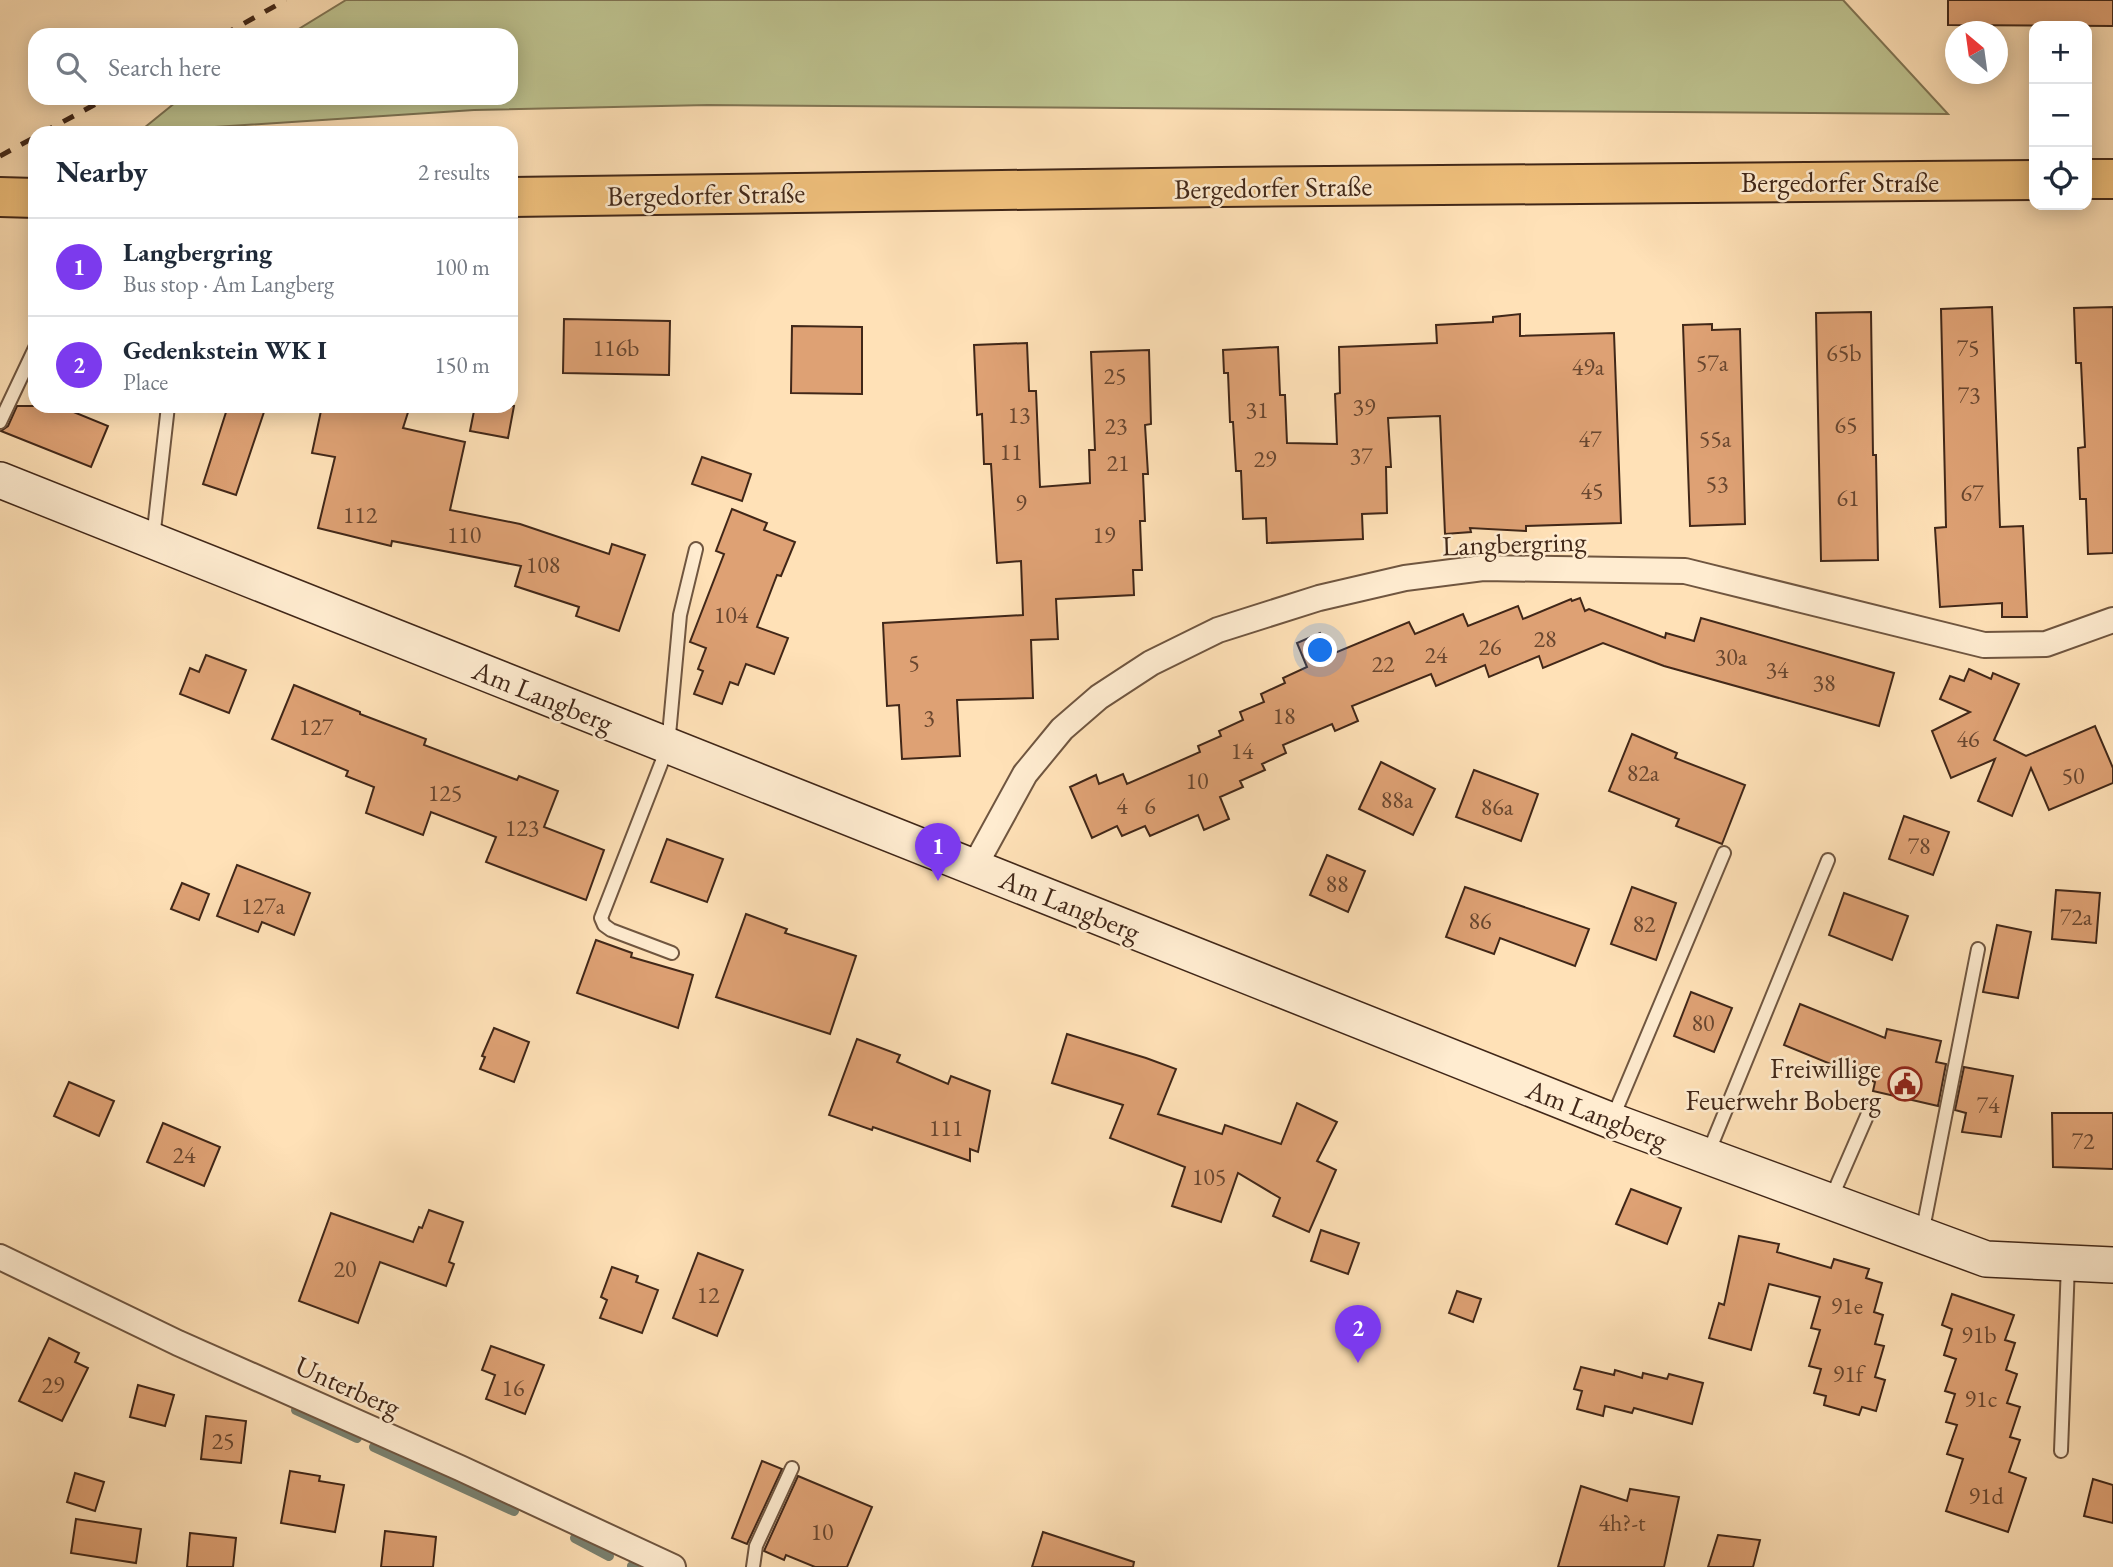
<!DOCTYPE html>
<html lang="en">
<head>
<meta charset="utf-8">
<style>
	body { margin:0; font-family:"EB Garamond",serif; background:#f2f2f3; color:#1f2937 }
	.controls { position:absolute; right:21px; top:21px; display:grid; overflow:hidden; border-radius:14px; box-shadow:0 4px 18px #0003 }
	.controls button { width:63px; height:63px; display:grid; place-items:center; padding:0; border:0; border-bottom:2px solid #e0e1e3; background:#fff; color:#1f2937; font:35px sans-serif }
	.compass { position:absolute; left:1945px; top:21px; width:63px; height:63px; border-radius:50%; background:#fff; box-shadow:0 4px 18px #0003; rotate:331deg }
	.you { position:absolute; left:1321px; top:651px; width:24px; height:24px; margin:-18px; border:5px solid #fff; border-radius:50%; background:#1a73e8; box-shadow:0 0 0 10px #1a73e833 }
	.badge { display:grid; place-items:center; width:46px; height:46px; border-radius:50%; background:#7c3aed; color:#fff; font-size:23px; font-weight:700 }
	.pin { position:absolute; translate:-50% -58px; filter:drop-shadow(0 2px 4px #0008) }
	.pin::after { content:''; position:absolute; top:37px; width:24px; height:21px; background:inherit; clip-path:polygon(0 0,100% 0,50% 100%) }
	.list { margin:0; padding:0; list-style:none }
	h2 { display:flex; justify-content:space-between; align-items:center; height:91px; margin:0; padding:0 28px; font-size:30px }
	h2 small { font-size:23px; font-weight:400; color:#747a83 }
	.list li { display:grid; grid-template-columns:46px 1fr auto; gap:21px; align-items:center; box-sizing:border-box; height:98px; padding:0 28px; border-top:2px solid #e0e1e3 }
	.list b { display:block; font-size:26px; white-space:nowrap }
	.list p { margin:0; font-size:23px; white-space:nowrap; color:#747a83 }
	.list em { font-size:23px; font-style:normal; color:#747a83 }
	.icon { flex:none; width:38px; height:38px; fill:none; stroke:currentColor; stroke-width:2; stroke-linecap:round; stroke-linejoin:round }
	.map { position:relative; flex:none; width:2113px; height:1567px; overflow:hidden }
	.search { position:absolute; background:#fff; box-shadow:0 4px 18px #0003; left:28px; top:28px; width:490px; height:77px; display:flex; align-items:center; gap:18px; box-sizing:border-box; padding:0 24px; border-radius:21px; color:#747a83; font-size:26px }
	.panel { position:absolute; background:#fff; box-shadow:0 4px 18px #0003; left:28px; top:126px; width:490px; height:287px; border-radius:21px }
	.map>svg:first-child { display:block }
</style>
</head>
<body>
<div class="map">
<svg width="2113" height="1567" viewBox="0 0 2113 1567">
	<rect width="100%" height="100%" fill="#ffe1b7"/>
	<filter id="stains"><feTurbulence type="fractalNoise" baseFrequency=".00286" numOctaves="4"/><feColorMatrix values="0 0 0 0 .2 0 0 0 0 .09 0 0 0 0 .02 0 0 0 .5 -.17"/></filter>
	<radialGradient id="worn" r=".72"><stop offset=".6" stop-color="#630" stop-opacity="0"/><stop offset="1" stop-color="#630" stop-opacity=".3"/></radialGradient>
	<path fill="#bec390" stroke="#807554" stroke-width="2" d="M 346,0 L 1843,0 L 1948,114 L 708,105 L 474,110 L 139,132 L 181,98 L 511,98 L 511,35 L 289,35 Z"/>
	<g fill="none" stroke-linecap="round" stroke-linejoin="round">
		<g stroke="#7a8271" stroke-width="10">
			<path d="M 296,1410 L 357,1438"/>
			<path d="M 374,1447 L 514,1511"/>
			<path d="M 575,1538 L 609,1556"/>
			<path d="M 632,1566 L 634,1567"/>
		</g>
	</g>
	<g fill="#dea174" stroke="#412718" stroke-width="2">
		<path d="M 1948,0 L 2113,0 L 2113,26 L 1948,25 Z"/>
		<path d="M 1992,307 L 2000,527 L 2023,526 L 2027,617 L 2002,617 L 2002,603 L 1940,607 L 1935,528 L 1946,527 L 1941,309 Z"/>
		<path d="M 2113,307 L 2113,553 L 2088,554 L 2086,499 L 2080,499 L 2078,448 L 2085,447 L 2081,363 L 2076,363 L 2074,308 Z"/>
		<path d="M 1871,312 L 1873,455 L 1876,455 L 1878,560 L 1821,561 L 1816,313 Z"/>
		<path d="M 1520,314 L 1520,336 L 1614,333 L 1621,523 L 1526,526 L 1526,531 L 1470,528 L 1471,532 L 1445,534 L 1440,416 L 1388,418 L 1391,467 L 1386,467 L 1387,513 L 1362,514 L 1363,539 L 1267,543 L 1266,518 L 1243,519 L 1241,471 L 1236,471 L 1233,422 L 1230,422 L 1228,373 L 1224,373 L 1223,350 L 1278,347 L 1280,395 L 1285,395 L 1287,443 L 1337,444 L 1335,394 L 1340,393 L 1339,347 L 1437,343 L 1436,325 L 1493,322 L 1493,317 Z"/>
		<path d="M 564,319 L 670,321 L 669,375 L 563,373 Z"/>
		<path d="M 1712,324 L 1712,330 L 1740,329 L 1745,524 L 1690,526 L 1683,325 Z"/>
		<path d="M 792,326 L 862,327 L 862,394 L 791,393 Z"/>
		<path d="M 1027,343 L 1029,391 L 1036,391 L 1040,487 L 1090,483 L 1089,450 L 1095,450 L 1091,352 L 1149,350 L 1151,424 L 1145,425 L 1148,474 L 1143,474 L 1145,521 L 1140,521 L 1142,570 L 1133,570 L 1134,595 L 1056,599 L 1058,639 L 1031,640 L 1033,698 L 957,700 L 960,756 L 902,759 L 899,705 L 887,706 L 883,623 L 1023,615 L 1021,561 L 997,563 L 991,464 L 984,464 L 982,414 L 977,415 L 974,345 Z"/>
		<path d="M 17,406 L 59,406 L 108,426 L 91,467 L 1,431 L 8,426 Z"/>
		<path d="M 228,406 L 266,406 L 236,495 L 203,484 Z"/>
		<path d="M 322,406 L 410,406 L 403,428 L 465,442 L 450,510 L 520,524 L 609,554 L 612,544 L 645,555 L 619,631 L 576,616 L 579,607 L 515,586 L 521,566 L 392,541 L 391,546 L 318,528 L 335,457 L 312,453 Z"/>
		<path d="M 475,406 L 514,406 L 508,438 L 470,431 Z"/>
		<path d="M 702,457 L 751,474 L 742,501 L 692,484 Z"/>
		<path d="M 732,509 L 767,523 L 764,530 L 795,542 L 781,576 L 777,575 L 757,627 L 788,638 L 774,674 L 746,664 L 738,685 L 730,682 L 722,704 L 694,694 L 703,671 L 698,669 L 706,648 L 690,642 L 724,554 L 716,551 Z"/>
		<path d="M 1580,598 L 1585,611 L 1589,609 L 1665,638 L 1666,633 L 1694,641 L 1701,618 L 1894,673 L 1879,726 L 1664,666 L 1603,643 L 1543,668 L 1539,656 L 1489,677 L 1485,665 L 1436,686 L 1431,674 L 1352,706 L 1358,721 L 1335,731 L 1332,724 L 1283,745 L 1286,753 L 1262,764 L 1265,770 L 1240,781 L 1243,787 L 1220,797 L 1229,819 L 1204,830 L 1198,815 L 1150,836 L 1145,826 L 1122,836 L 1117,826 L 1092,838 L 1070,787 L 1096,775 L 1099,784 L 1123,774 L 1127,784 L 1200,752 L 1198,746 L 1221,736 L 1219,731 L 1243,720 L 1240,712 L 1264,702 L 1261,694 L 1285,683 L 1283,678 L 1307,667 L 1297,643 L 1320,633 L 1330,655 L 1409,622 L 1415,634 L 1463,614 L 1468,626 L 1518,606 L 1523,619 L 1571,599 L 1572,601 Z"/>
		<path d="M 206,655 L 246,670 L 229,713 L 180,694 L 190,668 L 199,672 Z"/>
		<path d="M 1969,669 L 1991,679 L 1993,673 L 2019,684 L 1994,740 L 2026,756 L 2095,726 L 2113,768 L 2113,783 L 2049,810 L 2031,768 L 2012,816 L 1978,801 L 1995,759 L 1951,778 L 1932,731 L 1970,712 L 1940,699 L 1950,676 L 1964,681 Z"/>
		<path d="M 294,685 L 360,712 L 360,714 L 426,739 L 424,745 L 517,780 L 519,776 L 558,791 L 544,827 L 604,850 L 586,900 L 486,862 L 496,837 L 431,812 L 423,835 L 366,813 L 374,787 L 346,776 L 348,771 L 272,739 Z"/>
		<path d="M 1632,734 L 1677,753 L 1675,758 L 1745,785 L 1722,844 L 1676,826 L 1679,819 L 1609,791 Z"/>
		<path d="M 1381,762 L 1435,789 L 1413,835 L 1359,809 Z"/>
		<path d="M 1474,770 L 1538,794 L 1521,841 L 1456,817 Z"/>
		<path d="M 1904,816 L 1949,832 L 1933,875 L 1889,859 Z"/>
		<path d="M 667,839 L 723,859 L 707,902 L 651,882 Z"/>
		<path d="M 1327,855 L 1365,871 L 1348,912 L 1310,895 Z"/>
		<path d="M 237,865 L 310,893 L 294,935 L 262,922 L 258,932 L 217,916 Z"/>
		<path d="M 182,883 L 209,894 L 199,920 L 171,909 Z"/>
		<path d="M 1465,887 L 1589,929 L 1575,966 L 1500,938 L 1494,954 L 1446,937 Z"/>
		<path d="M 1632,887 L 1676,903 L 1656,960 L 1611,944 Z"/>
		<path d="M 2056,890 L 2100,893 L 2096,943 L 2052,939 Z"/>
		<path d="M 1844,893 L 1908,916 L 1892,960 L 1829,935 Z"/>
		<path d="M 746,914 L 787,929 L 785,933 L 856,956 L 830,1034 L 716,997 Z"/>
		<path d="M 1997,925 L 2031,932 L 2018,998 L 1983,992 Z"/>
		<path d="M 596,940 L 632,953 L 631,957 L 693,975 L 678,1028 L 577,993 Z"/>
		<path d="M 1691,992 L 1732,1008 L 1714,1052 L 1674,1036 Z"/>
		<path d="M 1800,1004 L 1885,1038 L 1887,1029 L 1941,1041 L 1936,1062 L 1946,1064 L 1938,1106 L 1873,1091 L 1875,1082 L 1784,1045 Z"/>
		<path d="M 494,1028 L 529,1042 L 514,1082 L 480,1069 L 485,1057 L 482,1056 Z"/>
		<path d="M 1067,1034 L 1146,1058 L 1176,1069 L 1158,1114 L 1222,1134 L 1225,1125 L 1281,1144 L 1297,1103 L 1337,1122 L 1317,1161 L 1336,1170 L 1309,1232 L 1273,1216 L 1280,1198 L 1238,1173 L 1221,1222 L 1172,1206 L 1185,1167 L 1110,1138 L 1123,1105 L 1052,1083 Z"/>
		<path d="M 857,1039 L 900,1055 L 897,1062 L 948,1084 L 951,1076 L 990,1091 L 978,1152 L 970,1149 L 970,1161 L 873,1127 L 872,1130 L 829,1115 Z"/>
		<path d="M 1964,1067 L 2013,1076 L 2001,1137 L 1962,1132 L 1966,1113 L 1955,1110 Z"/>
		<path d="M 69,1082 L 114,1101 L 99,1136 L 54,1116 Z"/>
		<path d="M 2052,1113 L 2113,1113 L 2113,1169 L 2053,1167 Z"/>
		<path d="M 163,1123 L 220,1147 L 204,1186 L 147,1162 Z"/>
		<path d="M 1631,1189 L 1681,1208 L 1667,1244 L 1616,1224 Z"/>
		<path d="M 429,1210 L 463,1222 L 449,1262 L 454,1264 L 446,1286 L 380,1262 L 358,1323 L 299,1301 L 331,1213 L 413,1242 L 419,1227 L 422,1228 Z"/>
		<path d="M 1321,1230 L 1359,1243 L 1348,1274 L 1311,1261 Z"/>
		<path d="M 1739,1236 L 1779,1244 L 1777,1252 L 1831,1268 L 1834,1259 L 1869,1269 L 1866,1278 L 1882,1283 L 1874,1312 L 1883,1315 L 1875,1344 L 1884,1346 L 1875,1377 L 1885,1380 L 1876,1411 L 1862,1407 L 1859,1415 L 1824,1405 L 1826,1396 L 1814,1393 L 1821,1369 L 1809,1366 L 1820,1330 L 1811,1328 L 1820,1297 L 1769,1284 L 1751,1350 L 1709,1338 L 1719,1303 L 1724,1305 Z"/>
		<path d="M 698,1253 L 743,1270 L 717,1336 L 673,1318 Z"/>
		<path d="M 612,1267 L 638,1276 L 636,1282 L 658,1290 L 642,1333 L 600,1318 L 607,1300 L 601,1297 Z"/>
		<path d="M 1457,1291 L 1481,1299 L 1473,1322 L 1449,1313 Z"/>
		<path d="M 1952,1294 L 2014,1315 L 2005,1340 L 2015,1343 L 2006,1370 L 2017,1374 L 2007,1403 L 2020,1407 L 2010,1437 L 2020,1440 L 2009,1472 L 2026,1478 L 2008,1532 L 1946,1511 L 1963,1459 L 1947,1454 L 1957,1425 L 1946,1422 L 1955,1394 L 1945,1391 L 1956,1359 L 1944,1355 L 1952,1329 L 1942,1325 Z"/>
		<path d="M 49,1338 L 79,1353 L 75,1362 L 88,1368 L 62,1421 L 19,1401 Z"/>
		<path d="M 491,1346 L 544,1365 L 525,1414 L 486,1399 L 495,1375 L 482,1370 Z"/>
		<path d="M 1581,1367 L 1614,1375 L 1615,1370 L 1642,1378 L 1643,1373 L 1667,1379 L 1669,1374 L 1703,1383 L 1692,1424 L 1634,1408 L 1632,1413 L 1605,1406 L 1603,1416 L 1577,1409 L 1582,1391 L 1574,1389 Z"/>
		<path d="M 138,1385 L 174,1395 L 165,1426 L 130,1417 Z"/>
		<path d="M 206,1416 L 246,1421 L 241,1463 L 201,1459 Z"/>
		<path d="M 762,1461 L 782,1469 L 747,1544 L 732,1538 Z"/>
		<path d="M 290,1471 L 320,1476 L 319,1481 L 344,1485 L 335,1532 L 281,1523 Z"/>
		<path d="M 75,1473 L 104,1482 L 95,1511 L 67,1502 Z"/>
		<path d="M 798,1476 L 872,1507 L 847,1567 L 815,1567 L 786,1555 L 784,1560 L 764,1551 Z"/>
		<path d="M 2093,1479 L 2113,1485 L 2113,1523 L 2084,1516 Z"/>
		<path d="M 1581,1486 L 1627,1501 L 1630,1489 L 1679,1497 L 1664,1567 L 1558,1567 Z"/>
		<path d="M 76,1519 L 141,1529 L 136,1563 L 71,1553 Z"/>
		<path d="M 385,1531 L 436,1537 L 433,1567 L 381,1567 Z"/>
		<path d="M 1043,1532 L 1134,1562 L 1133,1567 L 1032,1567 Z"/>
		<path d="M 190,1533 L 236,1538 L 233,1567 L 187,1567 Z"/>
		<path d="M 1718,1535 L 1760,1540 L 1753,1567 L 1708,1567 Z"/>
	</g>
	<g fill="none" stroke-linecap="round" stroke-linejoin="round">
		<defs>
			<g id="lane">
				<path d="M 0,422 L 35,348"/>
				<path d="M 153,539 L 168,406"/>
				<path d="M 672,953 L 611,930 L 604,925 L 601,918 L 668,746 L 680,615 L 696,549"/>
				<path d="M 1613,1117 L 1724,853"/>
				<path d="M 1707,1156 L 1828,860"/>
				<path d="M 1830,1201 L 1870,1109"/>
				<path d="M 1922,1234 L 1978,949"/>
				<path d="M 2061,1451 L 2068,1264"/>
				<path d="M 753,1567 L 756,1546 L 792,1468"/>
			</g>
			<g id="street">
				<path d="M 974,867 L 1025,774 L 1062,729 L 1099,697 L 1151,663 L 1218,630 L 1319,598 L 1405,578 L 1483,568 L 1685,571 L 1984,645 L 2046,644 L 2113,620"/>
				<path d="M 0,1257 L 178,1343 L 460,1468 L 673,1567"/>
			</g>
			<path id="secondary" d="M 0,480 L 1612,1121 L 1986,1259 L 2113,1265"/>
			<g id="primary">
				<path d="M 2087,179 L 2113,179"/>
				<path d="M 0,197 L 35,198"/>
				<path d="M 511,197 L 1220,187 L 2034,180"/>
			</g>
		</defs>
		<use href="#lane" stroke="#705640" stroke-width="16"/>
		<use href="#street" stroke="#705640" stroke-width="28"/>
		<use href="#secondary" stroke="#412718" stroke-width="38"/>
		<use href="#primary" stroke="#412718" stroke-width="42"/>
		<use href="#lane" stroke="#ffecd0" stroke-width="12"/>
		<use href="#street" stroke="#ffecd0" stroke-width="24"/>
		<use href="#secondary" stroke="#ffecd0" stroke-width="35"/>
		<use href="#primary" stroke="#f0c07c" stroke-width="38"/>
		<g stroke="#412718" stroke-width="5" stroke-dasharray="12 12" stroke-linecap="butt">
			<path d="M 223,35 L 286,0"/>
			<path d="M 42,133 L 107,98"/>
			<path d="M 0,156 L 35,137"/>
		</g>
	</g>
	<defs>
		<symbol id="civic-ring" viewBox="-11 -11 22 22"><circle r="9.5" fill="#ffecd0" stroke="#8f2418" stroke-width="1.5"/><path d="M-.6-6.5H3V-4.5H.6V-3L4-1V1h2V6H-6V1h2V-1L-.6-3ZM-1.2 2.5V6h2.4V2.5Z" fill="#8f2418"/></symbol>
	</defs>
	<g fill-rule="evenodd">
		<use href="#civic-ring" x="1886" y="1065" width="38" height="38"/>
	</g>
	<g text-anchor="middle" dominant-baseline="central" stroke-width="5" stroke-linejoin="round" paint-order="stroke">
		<g font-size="24" fill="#68462f">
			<text x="616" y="347">116b</text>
			<text x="1968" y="347">75</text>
			<text x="1844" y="352">65b</text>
			<text x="1712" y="362">57a</text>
			<text x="1588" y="366">49a</text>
			<text x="1115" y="375">25</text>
			<text x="1969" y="394">73</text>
			<text x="1364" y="406">39</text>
			<text x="1257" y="409">31</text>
			<text x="1019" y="414">13</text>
			<text x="1846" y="424">65</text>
			<text x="1116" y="425">23</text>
			<text x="1590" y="438">47</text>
			<text x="1715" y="438">55a</text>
			<text x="1011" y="451">11</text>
			<text x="1361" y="455">37</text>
			<text x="1265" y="458">29</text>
			<text x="1118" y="462">21</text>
			<text x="1717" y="483">53</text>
			<text x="1592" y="490">45</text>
			<text x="1972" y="492">67</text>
			<text x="1848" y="497">61</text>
			<text x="1021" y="502">9</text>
			<text x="360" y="514">112</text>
			<text x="464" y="534">110</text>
			<text x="1104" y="534">19</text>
			<text x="543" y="564">108</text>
			<text x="731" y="614">104</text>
			<text x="1545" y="638">28</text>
			<text x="1490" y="646">26</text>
			<text x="1436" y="654">24</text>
			<text x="1731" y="656">30a</text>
			<text x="914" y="662">5</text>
			<text x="1383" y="663">22</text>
			<text x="1777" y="669">34</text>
			<text x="1824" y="682">38</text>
			<text x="1284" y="715">18</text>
			<text x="929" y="717">3</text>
			<text x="316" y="726">127</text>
			<text x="1968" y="738">46</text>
			<text x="1242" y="750">14</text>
			<text x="1643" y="772">82a</text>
			<text x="2073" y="775">50</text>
			<text x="1197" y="780">10</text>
			<text x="445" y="792">125</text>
			<text x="1397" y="799">88a</text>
			<text x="1122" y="805">4</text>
			<text x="1150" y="805">6</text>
			<text x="1497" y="806">86a</text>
			<text x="522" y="827">123</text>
			<text x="1919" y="845">78</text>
			<text x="1337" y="883">88</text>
			<text x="263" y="905">127a</text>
			<text x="2076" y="916">72a</text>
			<text x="1480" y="920">86</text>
			<text x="1644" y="923">82</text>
			<text x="1703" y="1022">80</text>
			<text x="1988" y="1104">74</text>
			<text x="946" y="1127">111</text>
			<text x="2083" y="1140">72</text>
			<text x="184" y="1154">24</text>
			<text x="1209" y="1176">105</text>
			<text x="345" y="1268">20</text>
			<text x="708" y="1294">12</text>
			<text x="1847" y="1305">91e</text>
			<text x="1979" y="1334">91b</text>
			<text x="1848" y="1373">91f</text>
			<text x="53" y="1384">29</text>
			<text x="513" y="1387">16</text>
			<text x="1981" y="1398">91c</text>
			<text x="223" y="1440">25</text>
			<text x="1986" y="1495">91d</text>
			<text x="1622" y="1522">4h?-t</text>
			<text x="822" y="1531">10</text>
		</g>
		<g font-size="28" fill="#412718" stroke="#ffecd0">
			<text x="1840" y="182">Bergedorfer Straße</text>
			<text transform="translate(1273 187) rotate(-1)">Bergedorfer Straße</text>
			<text transform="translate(706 194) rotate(-1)">Bergedorfer Straße</text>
			<text transform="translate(1514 543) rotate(-2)">Langbergring</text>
			<text transform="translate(543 696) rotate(22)">Am Langberg</text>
			<text transform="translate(1070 905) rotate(22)">Am Langberg</text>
			<text transform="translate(1597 1114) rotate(21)">Am Langberg</text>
			<text transform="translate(348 1386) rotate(24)">Unterberg</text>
		</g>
		<g font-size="28" fill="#412718" stroke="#ffecd0" text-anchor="end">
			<text x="1881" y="1068">Freiwillige<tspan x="1881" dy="32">Feuerwehr Boberg</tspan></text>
		</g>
	</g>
	<rect width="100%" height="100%" filter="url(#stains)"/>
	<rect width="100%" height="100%" fill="url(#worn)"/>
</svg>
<div class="controls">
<button>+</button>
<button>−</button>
<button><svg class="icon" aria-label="locate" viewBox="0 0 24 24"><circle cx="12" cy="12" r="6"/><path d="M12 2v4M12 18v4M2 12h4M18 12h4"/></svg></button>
</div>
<svg class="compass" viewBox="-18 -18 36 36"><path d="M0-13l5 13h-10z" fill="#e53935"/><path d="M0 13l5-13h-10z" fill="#747a83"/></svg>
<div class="you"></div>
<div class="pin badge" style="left:938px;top:881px">1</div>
<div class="pin badge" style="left:1358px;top:1363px">2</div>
<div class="search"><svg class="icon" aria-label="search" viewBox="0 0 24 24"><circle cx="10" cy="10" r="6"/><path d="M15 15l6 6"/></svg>Search here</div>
<section class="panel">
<h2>Nearby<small>2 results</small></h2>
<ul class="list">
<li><span class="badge">1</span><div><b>Langbergring</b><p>Bus stop · Am Langberg</p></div><em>100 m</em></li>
<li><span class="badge">2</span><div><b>Gedenkstein WK I</b><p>Place</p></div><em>150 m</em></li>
</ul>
</section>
</div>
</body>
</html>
